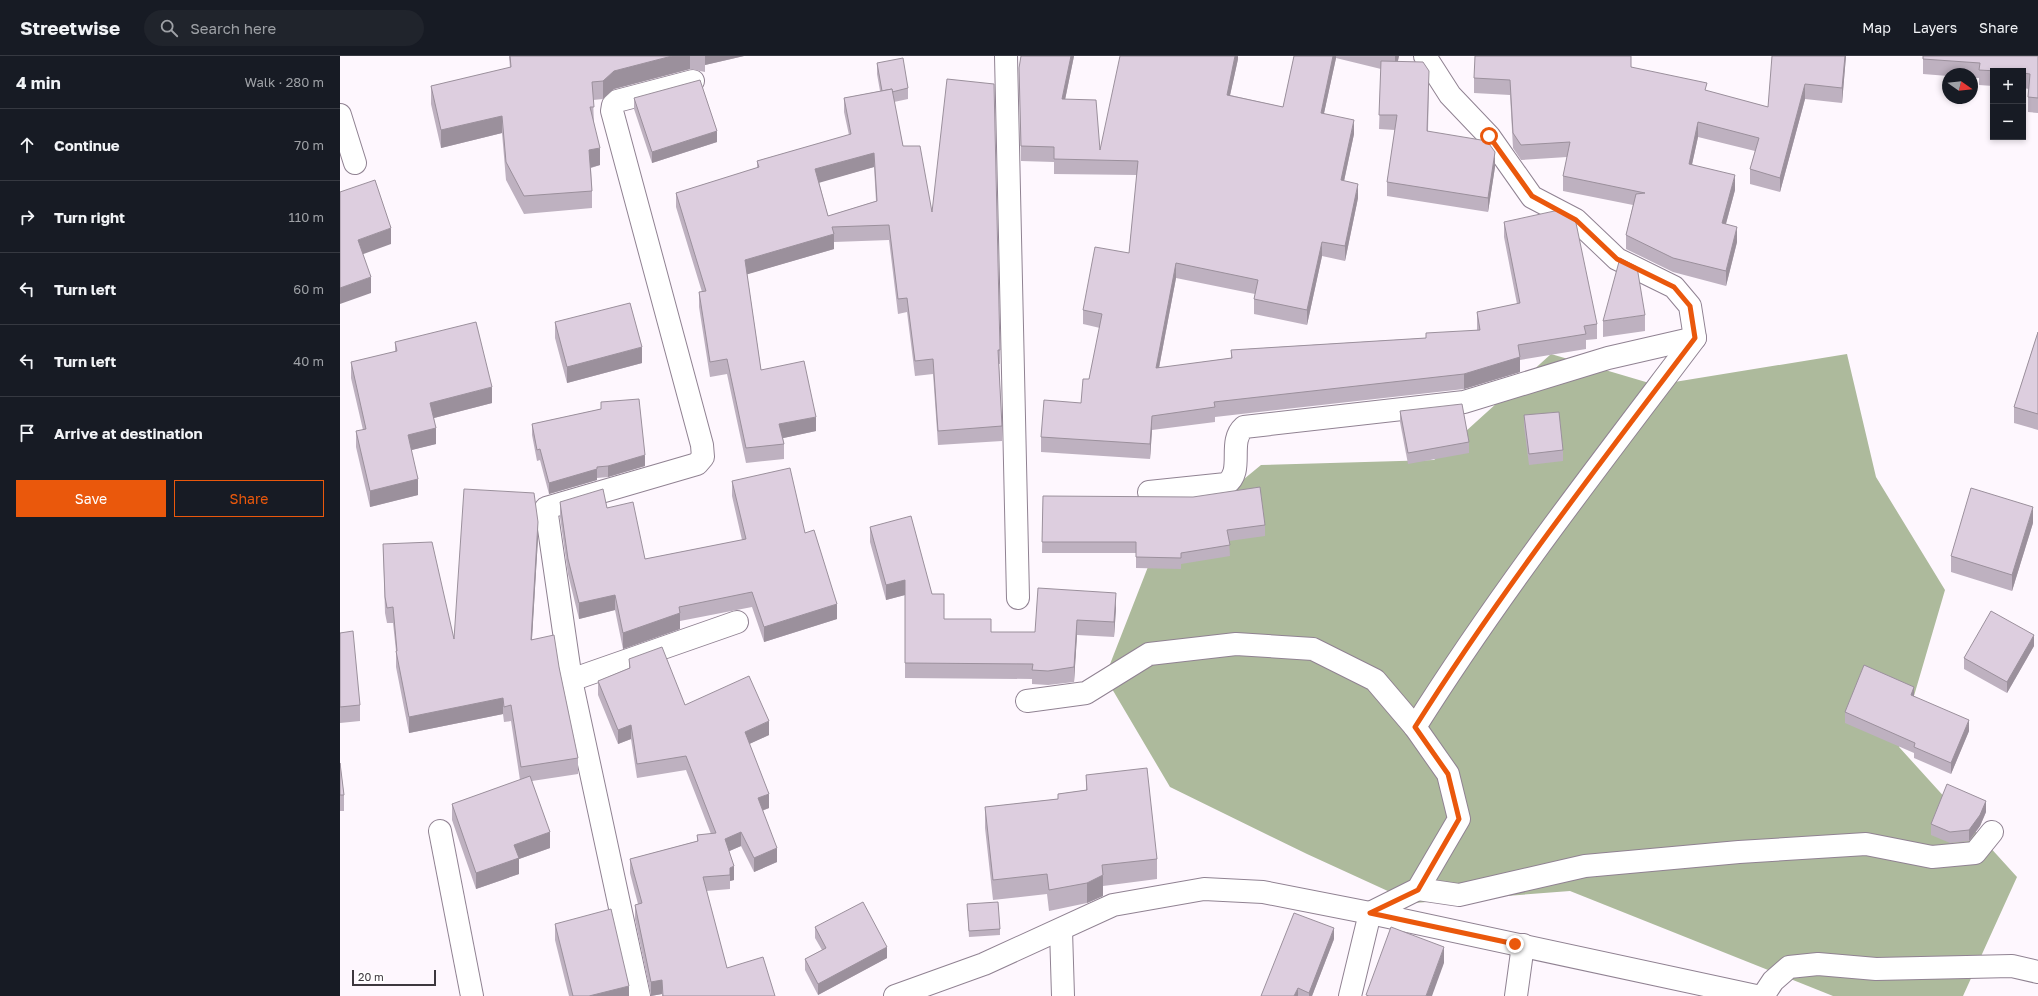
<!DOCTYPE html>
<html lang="en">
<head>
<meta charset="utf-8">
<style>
	body { margin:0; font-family:"Golos Text",sans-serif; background:#20242c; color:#f1f3f6 }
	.controls { position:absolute; right:12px; top:12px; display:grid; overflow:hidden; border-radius:0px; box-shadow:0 2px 6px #0003 }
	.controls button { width:36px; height:36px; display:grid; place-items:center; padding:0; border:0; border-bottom:1px solid #363941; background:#171b24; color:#f1f3f6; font:20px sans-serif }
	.compass { position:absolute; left:1602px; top:12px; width:36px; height:36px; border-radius:50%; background:#171b24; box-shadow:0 2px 6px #0003; rotate:104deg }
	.scale { position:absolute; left:12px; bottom:10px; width:84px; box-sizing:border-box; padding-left:4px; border:2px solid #3d373e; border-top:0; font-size:11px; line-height:14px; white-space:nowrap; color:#3d373e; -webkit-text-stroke:3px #fff; paint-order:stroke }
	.stop { position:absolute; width:12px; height:12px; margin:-9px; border:3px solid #ea580c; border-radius:50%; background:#fff }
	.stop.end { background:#ea580c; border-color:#fff; box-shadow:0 1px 4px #0008 }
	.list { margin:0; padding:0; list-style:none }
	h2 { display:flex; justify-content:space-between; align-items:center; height:52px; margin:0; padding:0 16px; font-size:17px }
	h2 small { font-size:13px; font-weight:400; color:#9ea1a6 }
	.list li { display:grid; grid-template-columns:26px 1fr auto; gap:12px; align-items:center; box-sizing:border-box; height:72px; padding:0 16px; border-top:1px solid #363941 }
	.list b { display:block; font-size:15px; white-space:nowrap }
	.list em { font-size:13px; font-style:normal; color:#9ea1a6 }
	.actions { display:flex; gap:8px; padding:12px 16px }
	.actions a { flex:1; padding:9px 0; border:1px solid #ea580c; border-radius:0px; text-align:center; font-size:14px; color:#ea580c }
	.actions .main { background:#ea580c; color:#fff }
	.icon { flex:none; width:22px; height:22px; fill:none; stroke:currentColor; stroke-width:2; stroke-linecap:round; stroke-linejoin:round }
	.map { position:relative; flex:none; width:1698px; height:940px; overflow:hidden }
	header { display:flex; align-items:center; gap:24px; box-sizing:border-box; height:56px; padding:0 20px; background:#171b24; border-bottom:1px solid #363941 }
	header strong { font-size:19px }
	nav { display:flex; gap:22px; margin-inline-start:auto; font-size:14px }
	.search { width:280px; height:36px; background:#20242c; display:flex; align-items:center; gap:10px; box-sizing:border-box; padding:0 14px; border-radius:22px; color:#9ea1a6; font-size:15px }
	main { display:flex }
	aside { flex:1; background:#171b24 }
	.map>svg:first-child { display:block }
</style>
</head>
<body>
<header>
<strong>Streetwise</strong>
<div class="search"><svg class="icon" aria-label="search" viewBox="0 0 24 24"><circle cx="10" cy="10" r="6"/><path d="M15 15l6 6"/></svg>Search here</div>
<nav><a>Map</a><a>Layers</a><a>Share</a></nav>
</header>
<main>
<aside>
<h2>4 min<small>Walk · 280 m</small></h2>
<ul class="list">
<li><svg class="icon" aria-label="ahead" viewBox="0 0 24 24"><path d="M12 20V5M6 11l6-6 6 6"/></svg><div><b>Continue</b></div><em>70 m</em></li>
<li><svg class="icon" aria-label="right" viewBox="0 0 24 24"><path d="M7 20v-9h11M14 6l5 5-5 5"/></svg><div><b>Turn right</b></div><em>110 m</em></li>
<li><svg class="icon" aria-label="left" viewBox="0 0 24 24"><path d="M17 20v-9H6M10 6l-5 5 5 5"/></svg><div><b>Turn left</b></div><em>60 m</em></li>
<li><svg class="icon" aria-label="left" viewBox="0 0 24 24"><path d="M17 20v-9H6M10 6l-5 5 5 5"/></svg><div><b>Turn left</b></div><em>40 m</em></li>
<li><svg class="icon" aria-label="arrive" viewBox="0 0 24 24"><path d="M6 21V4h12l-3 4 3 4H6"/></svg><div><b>Arrive at destination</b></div></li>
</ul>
<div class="actions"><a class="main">Save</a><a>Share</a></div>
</aside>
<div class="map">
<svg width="1698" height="940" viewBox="0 0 1698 940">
	<rect width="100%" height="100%" fill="#fef7fe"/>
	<path fill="#adba9c" d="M 1211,298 L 1316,329 L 1507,298 L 1536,421 L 1605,534 L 1559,691 L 1677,821 L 1623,940 L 1493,940 L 1230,835 L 1074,847 L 967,798 L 830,731 L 765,621 L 813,498 L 921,409 L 1094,404 Z"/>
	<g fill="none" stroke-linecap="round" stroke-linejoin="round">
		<defs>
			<g id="minor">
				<path d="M 666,0 L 678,542"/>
				<path d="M 0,59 L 15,107"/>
				<path d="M 809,436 L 886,428 C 905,415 887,386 904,371 L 1124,346 L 1268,302 L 1355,282"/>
				<path d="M 231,624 L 397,566"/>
				<path d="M 687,645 L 746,637 L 809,598 L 896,588 L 973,593 L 1035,624 L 1075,671 L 1108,718 L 1119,763 L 1078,833 L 1030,857 L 1010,940"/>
				<path d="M 1075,671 C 1160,536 1259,409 1355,282 L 1350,250 L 1334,231 L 1277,203 L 1236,164 L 1192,141 L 1149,80 L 1110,39 L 1085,0"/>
				<path d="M 100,775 L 132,940"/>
				<path d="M 1078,833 L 1119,839 L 1245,810 L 1399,796 L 1526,788 L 1592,801 L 1635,797 L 1652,776"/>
				<path d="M 721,874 L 723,940"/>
				<path d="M 299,940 L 231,624 L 206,452 L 357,408 L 363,401 L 362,389 L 272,55 L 273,49 L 277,45 L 353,25"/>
				<path d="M 555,940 L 644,908 L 773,849 L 864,833 L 923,836 L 1030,857 L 1416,940"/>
				<path d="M 1176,940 L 1183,889"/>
				<path d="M 1423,940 L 1433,925 L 1449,911 L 1478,908 L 1536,913 L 1672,910 L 1698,916"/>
			</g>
		</defs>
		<use href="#minor" stroke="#908292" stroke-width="24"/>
		<use href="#minor" stroke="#fff" stroke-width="22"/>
	</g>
	<g fill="#beb1c0" fill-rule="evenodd">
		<path d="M 169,0 L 404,0 L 365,9 L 365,16 L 350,13 L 274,33 L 263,43 L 253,44 L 254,67 L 260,109 L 251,112 L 252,135 L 252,152 L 184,158 L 166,124 L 162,77 L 101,92 L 91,48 L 91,30 L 170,12 Z"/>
		<path d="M 734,0 L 725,44 L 760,94 L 898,0 L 898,3 L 890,39 L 943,51 L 954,0 L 1059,0 L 1058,5 L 1089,30 L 1088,75 L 1155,111 L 1148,156 L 1047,140 L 1047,126 L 1055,74 L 1039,73 L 1041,13 L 996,2 L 984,57 L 1014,78 L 1004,125 L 1018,142 L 1005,205 L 982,200 L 967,269 L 914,258 L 914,243 L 915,238 L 836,222 L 819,312 L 891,302 L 891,294 L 1086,282 L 1137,274 L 1137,256 L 1177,248 L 1164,181 L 1164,166 L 1257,268 L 1257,283 L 1246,284 L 1246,293 L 1180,304 L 1180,316 L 1124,333 L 875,361 L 875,366 L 812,374 L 810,403 L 701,396 L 701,381 L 741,347 L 749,323 L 760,272 L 743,268 L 743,254 L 789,197 L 797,119 L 714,118 L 714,106 L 681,105 L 679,12 Z"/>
		<path d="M 1506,0 L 1502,47 L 1465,43 L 1440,136 L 1410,128 L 1410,113 L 1415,95 L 1358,81 L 1352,108 L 1395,134 L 1386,168 L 1397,186 L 1386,230 L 1333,216 L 1286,193 L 1286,179 L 1293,149 L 1223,135 L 1223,120 L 1227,101 L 1181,104 L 1173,92 L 1170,39 L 1134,37 L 1134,22 L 1291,11 L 1367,35 L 1428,51 Z"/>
		<path d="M 1583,0 L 1698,0 L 1698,57 L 1688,56 L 1688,41 L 1689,33 L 1683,32 L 1683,15 L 1653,15 L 1653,30 L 1639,29 L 1639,22 L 1632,22 L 1632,18 L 1608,18 L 1608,20 L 1583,18 Z"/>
		<path d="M 537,7 L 568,32 L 568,43 L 554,46 L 563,90 L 592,156 L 660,294 L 660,308 L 659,308 L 662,370 L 662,385 L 598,389 L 593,318 L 575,320 L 567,256 L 558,258 L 549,184 L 494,186 L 494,193 L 407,218 L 421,314 L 476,375 L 443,382 L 444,388 L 444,403 L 406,407 L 387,318 L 370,321 L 359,251 L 359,236 L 362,236 L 336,151 L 336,137 L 417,112 L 417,105 L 509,79 L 504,56 L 504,42 L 540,35 L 537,18 ZM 534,111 L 536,145 L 488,160 L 479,126 Z"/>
		<path d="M 294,42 L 377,86 L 312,107 L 294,53 Z"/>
		<path d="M 1305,259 L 1305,275 L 1263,281 L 1263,265 Z"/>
		<path d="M 215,266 L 302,307 L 227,327 L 215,282 Z"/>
		<path d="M 1698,276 L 1698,374 L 1674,367 L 1674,351 Z"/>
		<path d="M 55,286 L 152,347 L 94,362 L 96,388 L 71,394 L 78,439 L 30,451 L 16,391 L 16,375 L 23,374 L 11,322 L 11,306 L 55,296 Z"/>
		<path d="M 261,346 L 305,410 L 268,421 L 257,422 L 257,424 L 209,438 L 200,404 L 197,405 L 192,379 L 192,368 L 261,353 Z"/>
		<path d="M 1060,355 L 1129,386 L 1129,397 L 1068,408 L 1060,366 Z"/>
		<path d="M 1184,359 L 1223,394 L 1223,405 L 1189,409 L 1184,370 Z"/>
		<path d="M 392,425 L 465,477 L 497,563 L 424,586 L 412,551 L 340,565 L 340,573 L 283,593 L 275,554 L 239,563 L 228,518 L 220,461 L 220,446 L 267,452 L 305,503 L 402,484 L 392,440 Z"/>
		<path d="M 703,440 L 925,469 L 925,480 L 889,485 L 890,500 L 841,508 L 841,513 L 796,512 L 796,497 L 702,497 Z"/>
		<path d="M 1693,467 L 1672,535 L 1611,516 L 1611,500 Z"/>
		<path d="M 530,471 L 592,538 L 604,563 L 651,576 L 695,576 L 776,552 L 774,581 L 737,579 L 734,626 L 708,629 L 692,628 L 692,623 L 565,622 L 565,539 L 546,544 L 530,486 Z"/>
		<path d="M 198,482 L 192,583 L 219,611 L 238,702 L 238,718 L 192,725 L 210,792 L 179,803 L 179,818 L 136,833 L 112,764 L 112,748 L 180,724 L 171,665 L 164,666 L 163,658 L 69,677 L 56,611 L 56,595 L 53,567 L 47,567 L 45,557 L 43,488 L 114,583 Z"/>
		<path d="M 0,577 L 20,649 L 20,665 L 0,667 Z"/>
		<path d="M 1694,590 L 1667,637 L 1624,613 L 1624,602 Z"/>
		<path d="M 289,603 L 345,649 L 429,679 L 409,688 L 429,752 L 422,755 L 437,806 L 414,816 L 401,790 L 389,795 L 394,824 L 390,825 L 390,833 L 366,835 L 387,912 L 435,940 L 322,940 L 322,938 L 311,940 L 295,863 L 295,849 L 298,848 L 290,817 L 290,803 L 357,785 L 357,779 L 371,778 L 346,714 L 297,722 L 291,683 L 278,688 L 258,639 L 258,625 L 289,612 Z"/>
		<path d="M 1574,640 L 1629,675 L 1611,718 L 1574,702 L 1574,697 L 1505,667 L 1505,656 Z"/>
		<path d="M 0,707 L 4,739 L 4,755 L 0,755 Z"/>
		<path d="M 746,719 L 817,803 L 817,823 L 763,830 L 763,840 L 747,847 L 709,855 L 707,838 L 653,844 L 645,772 L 645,751 L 718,743 L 718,738 L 746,734 Z"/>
		<path d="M 1646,756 L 1640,770 L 1629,785 L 1610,787 L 1591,779 L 1591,768 Z"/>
		<path d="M 627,848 L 660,873 L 660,879 L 629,881 Z"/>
		<path d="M 215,868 L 289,940 L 229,940 L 215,884 Z"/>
		<path d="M 475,871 L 547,902 L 478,939 L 465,914 L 465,903 L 482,894 L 475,882 Z"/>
		<path d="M 994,883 L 972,940 L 921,940 Z"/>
	</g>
	<g fill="#9b909c">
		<path d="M 332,0 L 350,0 L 350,13 L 274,33 L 263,43 L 263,25 L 274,15 Z"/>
		<path d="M 365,0 L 404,0 L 365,9 Z"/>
		<path d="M 731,0 L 734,0 L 722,58 L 722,43 Z"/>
		<path d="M 895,0 L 898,0 L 898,3 L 887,53 L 887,39 Z"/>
		<path d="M 993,0 L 996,0 L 996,2 L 981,71 L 981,57 Z"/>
		<path d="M 1055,0 L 1059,0 L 1055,16 Z"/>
		<path d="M 1505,0 L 1506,0 L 1502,47 L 1502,32 Z"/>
		<path d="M 1465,28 L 1465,43 L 1440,136 L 1440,122 Z"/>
		<path d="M 162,60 L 162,77 L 101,92 L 101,74 Z"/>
		<path d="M 1014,64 L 1014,78 L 1001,139 L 1001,124 Z"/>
		<path d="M 1358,66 L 1358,81 L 1349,122 L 1349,108 Z"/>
		<path d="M 377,75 L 377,86 L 312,107 L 312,96 Z"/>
		<path d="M 260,92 L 260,109 L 249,112 L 249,94 Z"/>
		<path d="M 1155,96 L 1155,111 L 1148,156 L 1148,142 Z"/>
		<path d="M 534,97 L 534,111 L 475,128 L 475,113 Z"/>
		<path d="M 1395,119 L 1395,134 L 1382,182 L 1382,167 Z"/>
		<path d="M 1018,128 L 1018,142 L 1005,205 L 1005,190 Z"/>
		<path d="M 1397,171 L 1397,186 L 1386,230 L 1386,215 Z"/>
		<path d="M 51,172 L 51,188 L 18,200 L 18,184 Z"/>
		<path d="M 494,178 L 494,193 L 405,219 L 405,204 Z"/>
		<path d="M 982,186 L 982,200 L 967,269 L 967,254 Z"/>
		<path d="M 836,207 L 836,222 L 816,327 L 816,312 Z"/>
		<path d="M 31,221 L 31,237 L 0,248 L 0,232 Z"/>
		<path d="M 302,291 L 302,307 L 227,327 L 227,311 Z"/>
		<path d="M 1180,301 L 1180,316 L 1124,333 L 1124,318 Z"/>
		<path d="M 152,331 L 152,347 L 90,363 L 90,347 Z"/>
		<path d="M 812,360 L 812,374 L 810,403 L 810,388 Z"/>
		<path d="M 476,361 L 476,375 L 439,383 L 439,368 Z"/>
		<path d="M 96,372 L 96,388 L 68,395 L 68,379 Z"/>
		<path d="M 305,399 L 305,410 L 268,421 L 268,410 Z"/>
		<path d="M 257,413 L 257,424 L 209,438 L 209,427 Z"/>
		<path d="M 78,423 L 78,439 L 30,451 L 30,435 Z"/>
		<path d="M 1693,451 L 1693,467 L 1672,535 L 1672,519 Z"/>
		<path d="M 198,466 L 198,482 L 191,599 L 191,584 Z"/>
		<path d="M 565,524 L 565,539 L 546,544 L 546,529 Z"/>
		<path d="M 776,537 L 776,552 L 774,581 L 774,566 Z"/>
		<path d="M 275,539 L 275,554 L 239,563 L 239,547 Z"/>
		<path d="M 497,548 L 497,563 L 424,586 L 424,571 Z"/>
		<path d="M 340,557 L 340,573 L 283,593 L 283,577 Z"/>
		<path d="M 737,564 L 737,579 L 734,626 L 734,611 Z"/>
		<path d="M 1694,579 L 1694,590 L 1667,637 L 1667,626 Z"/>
		<path d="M 1574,631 L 1574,642 L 1571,639 Z"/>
		<path d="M 163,642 L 163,658 L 69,677 L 69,661 Z"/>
		<path d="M 1629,664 L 1629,675 L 1611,718 L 1611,707 Z"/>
		<path d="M 429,665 L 429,679 L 405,690 L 405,676 Z"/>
		<path d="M 291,669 L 291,683 L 278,688 L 278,674 Z"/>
		<path d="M 429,738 L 429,752 L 418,756 L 418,742 Z"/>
		<path d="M 1646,745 L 1646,756 L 1640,770 L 1629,785 L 1629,774 Z"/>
		<path d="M 210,776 L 210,792 L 179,803 L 179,818 L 136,833 L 136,817 L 174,789 Z"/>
		<path d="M 401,776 L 401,790 L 385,797 L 385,783 Z"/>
		<path d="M 437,792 L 437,806 L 414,816 L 414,802 Z"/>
		<path d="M 394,810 L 394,824 L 390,825 L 390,812 Z"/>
		<path d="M 763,819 L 763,840 L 747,847 L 747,827 Z"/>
		<path d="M 994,872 L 994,883 L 972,940 L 969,940 L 969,937 Z"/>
		<path d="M 547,891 L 547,902 L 478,939 L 478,928 Z"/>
		<path d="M 1104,891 L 1104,907 L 1092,940 L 1086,940 Z"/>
		<path d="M 322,924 L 322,938 L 311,940 L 311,926 Z"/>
		<path d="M 289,930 L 289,940 L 249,940 Z"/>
		<path d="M 958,932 L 958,940 L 954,940 Z"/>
	</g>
	<g fill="#ddcedf" stroke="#9b909c" fill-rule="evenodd">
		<path d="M 170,0 L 332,0 L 274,15 L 263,25 L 252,26 L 254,51 L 250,51 L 260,92 L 249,94 L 252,135 L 184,140 L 166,106 L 162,60 L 101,74 L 91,30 L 171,11 Z"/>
		<path d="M 681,0 L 731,0 L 722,43 L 756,44 L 760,94 L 780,0 L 895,0 L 887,39 L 943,51 L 954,0 L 993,0 L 981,57 L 1014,64 L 1001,124 L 1018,128 L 1005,190 L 982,186 L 967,254 L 914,243 L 918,224 L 836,207 L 816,312 L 892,302 L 891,294 L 1086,282 L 1086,277 L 1140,274 L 1137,256 L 1180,247 L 1164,166 L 1219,154 L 1229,159 L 1236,167 L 1257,268 L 1244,270 L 1246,278 L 1178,289 L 1180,301 L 1124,318 L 874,346 L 875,351 L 812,360 L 810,388 L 701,381 L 704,344 L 741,347 L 743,323 L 749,323 L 762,258 L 743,254 L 755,191 L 789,197 L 798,105 L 714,103 L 714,91 L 681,90 L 679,12 Z"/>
		<path d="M 1135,0 L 1291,0 L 1291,11 L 1367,27 L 1365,34 L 1428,51 L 1432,0 L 1505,0 L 1502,32 L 1465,28 L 1440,122 L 1410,113 L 1419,82 L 1358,66 L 1349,108 L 1395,119 L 1382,167 L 1397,171 L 1386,215 L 1333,202 L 1286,179 L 1296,138 L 1305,137 L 1223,120 L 1230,86 L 1181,89 L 1173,77 L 1170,24 L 1134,22 Z"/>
		<path d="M 1583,0 L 1698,0 L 1698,42 L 1688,41 L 1690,18 L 1683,17 L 1683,15 L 1657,15 L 1639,14 L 1640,7 L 1583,3 Z"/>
		<path d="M 563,2 L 568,32 L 552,36 L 552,33 L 542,35 L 537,7 Z"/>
		<path d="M 1041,5 L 1083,6 L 1089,15 L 1087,75 L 1147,85 L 1155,96 L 1148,142 L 1047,126 L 1057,59 L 1039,59 Z"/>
		<path d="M 607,23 L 654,28 L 660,294 L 658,294 L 662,370 L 598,375 L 593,303 L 575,305 L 567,242 L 558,243 L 549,169 L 492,171 L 494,178 L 405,204 L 421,314 L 464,305 L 476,361 L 439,368 L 444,388 L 406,392 L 387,303 L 370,306 L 359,236 L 366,235 L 336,137 L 419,111 L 417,105 L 511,78 L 504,42 L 552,33 L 563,90 L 580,90 L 592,156 ZM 534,97 L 537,145 L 488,160 L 475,113 Z"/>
		<path d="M 360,24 L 377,75 L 312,96 L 294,42 Z"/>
		<path d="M 35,124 L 51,172 L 18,184 L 31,221 L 0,232 L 0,136 Z"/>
		<path d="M 1280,202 L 1297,211 L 1305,259 L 1263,265 Z"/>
		<path d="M 290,247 L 302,291 L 227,311 L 215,266 Z"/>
		<path d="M 136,266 L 152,331 L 90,347 L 96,372 L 68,379 L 78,423 L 30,435 L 16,375 L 26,373 L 11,306 L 57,295 L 55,286 Z"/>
		<path d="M 1698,276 L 1698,358 L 1674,351 Z"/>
		<path d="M 299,343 L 305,399 L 268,410 L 257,411 L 257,413 L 209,427 L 200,393 L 197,394 L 192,368 L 261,353 L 261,346 Z"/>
		<path d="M 1122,348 L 1129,386 L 1068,397 L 1060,355 Z"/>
		<path d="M 1219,356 L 1223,394 L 1189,398 L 1184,359 Z"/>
		<path d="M 450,412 L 465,477 L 474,474 L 497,548 L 424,571 L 412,536 L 339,551 L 340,557 L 283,577 L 275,539 L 239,547 L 228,503 L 220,446 L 263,433 L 267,452 L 293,446 L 305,503 L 406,483 L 392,425 Z"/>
		<path d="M 920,431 L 925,469 L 887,474 L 890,489 L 841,497 L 841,502 L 796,501 L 796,486 L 702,486 L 703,440 L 853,441 Z"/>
		<path d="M 1631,432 L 1693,451 L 1672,519 L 1611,500 Z"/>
		<path d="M 124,433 L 194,437 L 198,466 L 191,584 L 214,579 L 219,611 L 238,702 L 181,711 L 171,649 L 164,651 L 163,642 L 69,661 L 56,595 L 57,595 L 53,551 L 47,552 L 45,541 L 43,488 L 92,486 L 114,583 Z"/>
		<path d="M 571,460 L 592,538 L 604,538 L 604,563 L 651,563 L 651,576 L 695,576 L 698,532 L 776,537 L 774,566 L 737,564 L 734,611 L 708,615 L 692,614 L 693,608 L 565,607 L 565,524 L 546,529 L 530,471 Z"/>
		<path d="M 1651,555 L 1694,579 L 1667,626 L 1624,602 Z"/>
		<path d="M 13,575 L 20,649 L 0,651 L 0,577 Z"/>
		<path d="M 322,591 L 345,649 L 409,620 L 429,665 L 405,676 L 429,738 L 418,742 L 437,792 L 414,802 L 401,776 L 385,783 L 394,810 L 390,812 L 390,819 L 363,821 L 387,912 L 423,901 L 435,940 L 323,940 L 322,924 L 311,926 L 295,849 L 302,847 L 290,803 L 358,785 L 357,779 L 376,777 L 346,700 L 297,708 L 291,669 L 278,674 L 258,625 L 290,612 L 289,603 Z"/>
		<path d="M 1524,609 L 1574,631 L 1571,639 L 1629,664 L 1611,707 L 1574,691 L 1575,687 L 1505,656 Z"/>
		<path d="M 0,707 L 4,739 L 0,739 Z"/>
		<path d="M 807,712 L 817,803 L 762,809 L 763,819 L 747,827 L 709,834 L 707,818 L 653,824 L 645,751 L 718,743 L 718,738 L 747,734 L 746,719 Z"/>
		<path d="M 190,720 L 210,776 L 174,789 L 179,802 L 136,817 L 112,748 Z"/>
		<path d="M 1607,728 L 1646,745 L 1640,759 L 1629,774 L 1610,776 L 1591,768 Z"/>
		<path d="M 523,846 L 547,891 L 478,928 L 465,903 L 486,892 L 475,871 Z"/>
		<path d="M 658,846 L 660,873 L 629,875 L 627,848 Z"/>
		<path d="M 271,853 L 289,930 L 249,940 L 233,940 L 215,868 Z"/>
		<path d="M 954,857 L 994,872 L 969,937 L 958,932 L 954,940 L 921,940 Z"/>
		<path d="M 1051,871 L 1104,891 L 1086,940 L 1029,940 L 1026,939 Z"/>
	</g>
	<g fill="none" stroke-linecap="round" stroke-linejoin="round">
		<path stroke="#ea580c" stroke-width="5" d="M 1149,80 L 1192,140 L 1236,164 L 1277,203 L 1334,231 L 1350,250 L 1355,282 C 1259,409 1160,536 1075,671 L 1108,718 L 1119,763 L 1078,834 L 1030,857 L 1175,888"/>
	</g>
</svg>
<div class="controls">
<button>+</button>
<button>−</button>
</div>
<svg class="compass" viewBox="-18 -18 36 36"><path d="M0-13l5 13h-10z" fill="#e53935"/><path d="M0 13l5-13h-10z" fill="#9ea1a6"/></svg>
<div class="scale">20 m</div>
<div class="stop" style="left:1149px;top:80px"></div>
<div class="stop end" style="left:1175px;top:888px"></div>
</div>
</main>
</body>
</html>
